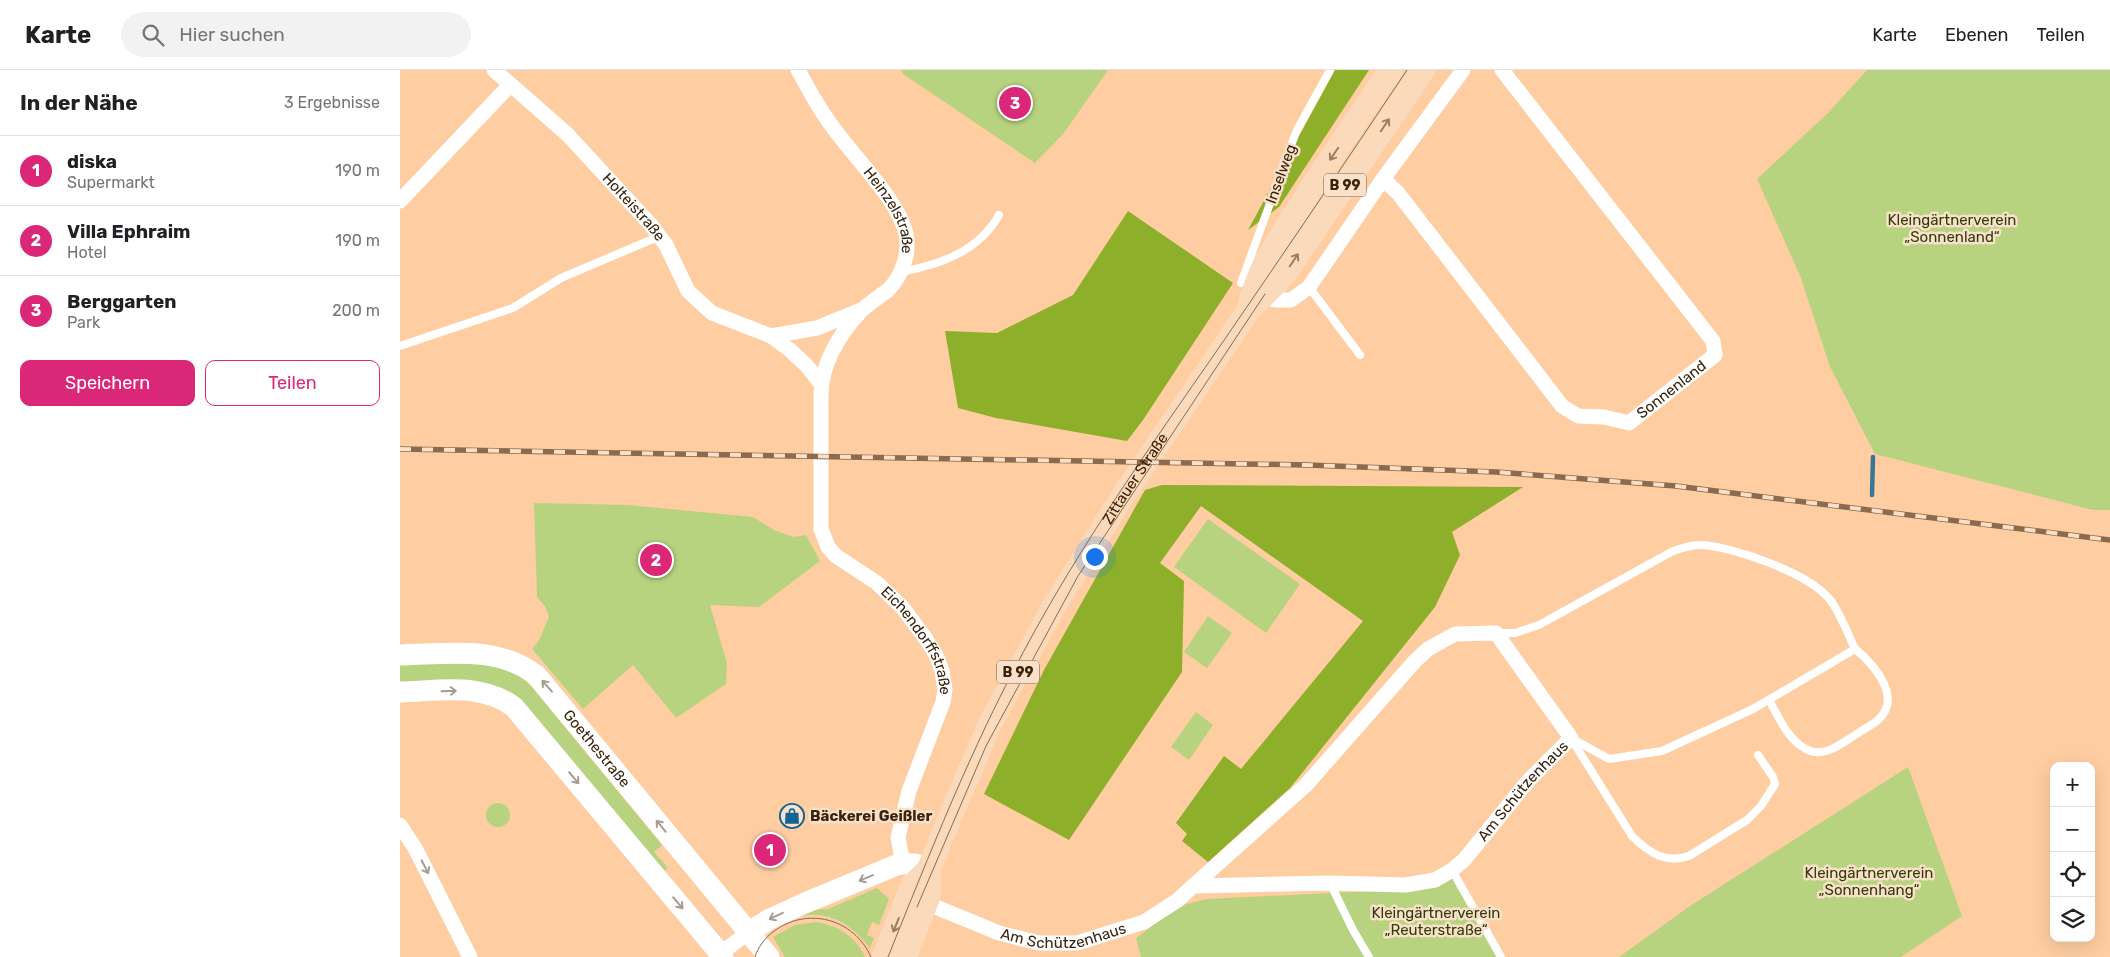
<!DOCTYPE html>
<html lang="de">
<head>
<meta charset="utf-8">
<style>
	body { margin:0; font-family:Rubik,sans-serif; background:#f2f2f2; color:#202124 }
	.controls { position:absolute; right:15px; bottom:15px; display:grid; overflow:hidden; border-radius:10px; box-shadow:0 5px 20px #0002 }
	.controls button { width:45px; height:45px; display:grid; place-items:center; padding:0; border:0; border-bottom:1px solid #e0e0e0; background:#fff; color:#202124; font:25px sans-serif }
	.you { position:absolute; left:694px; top:486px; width:18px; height:18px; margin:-12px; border:4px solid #fff; border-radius:50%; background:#1a73e8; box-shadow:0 0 0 8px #1a73e833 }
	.badge { display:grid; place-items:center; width:32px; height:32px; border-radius:50%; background:#db2777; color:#fff; font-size:16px; font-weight:700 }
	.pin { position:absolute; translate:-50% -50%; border:2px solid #fff; box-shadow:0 1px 5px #0006 }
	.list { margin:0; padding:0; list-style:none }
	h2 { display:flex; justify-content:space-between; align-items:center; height:65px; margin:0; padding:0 20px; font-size:21px }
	h2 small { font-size:16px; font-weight:400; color:#757577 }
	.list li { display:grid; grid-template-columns:32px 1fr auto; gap:15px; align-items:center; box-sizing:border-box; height:70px; padding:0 20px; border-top:1px solid #e0e0e0 }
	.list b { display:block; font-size:19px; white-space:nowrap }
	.list p { margin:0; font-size:16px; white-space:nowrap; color:#757577 }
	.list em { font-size:16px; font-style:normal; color:#757577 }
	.actions { display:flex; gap:10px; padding:15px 20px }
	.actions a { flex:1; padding:11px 0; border:1px solid #db2777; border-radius:10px; text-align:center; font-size:18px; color:#db2777 }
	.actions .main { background:#db2777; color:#fff }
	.icon { flex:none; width:28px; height:28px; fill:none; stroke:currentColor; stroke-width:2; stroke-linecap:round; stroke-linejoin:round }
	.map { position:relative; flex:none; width:1710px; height:887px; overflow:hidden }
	header { display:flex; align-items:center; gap:30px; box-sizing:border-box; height:70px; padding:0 25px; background:#fff; border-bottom:1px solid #e0e0e0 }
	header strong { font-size:24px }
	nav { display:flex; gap:28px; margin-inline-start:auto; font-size:18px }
	.search { width:350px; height:45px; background:#f2f2f2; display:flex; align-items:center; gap:12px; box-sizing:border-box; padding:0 18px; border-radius:28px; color:#757577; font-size:19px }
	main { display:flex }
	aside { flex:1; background:#fff }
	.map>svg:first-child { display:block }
</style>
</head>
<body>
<header>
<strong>Karte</strong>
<div class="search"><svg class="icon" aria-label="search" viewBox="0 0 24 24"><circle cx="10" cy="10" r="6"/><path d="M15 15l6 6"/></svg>Hier suchen</div>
<nav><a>Karte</a><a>Ebenen</a><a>Teilen</a></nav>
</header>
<main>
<aside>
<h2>In der Nähe<small>3 Ergebnisse</small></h2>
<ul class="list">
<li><span class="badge">1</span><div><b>diska</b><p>Supermarkt</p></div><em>190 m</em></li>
<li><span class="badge">2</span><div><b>Villa Ephraim</b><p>Hotel</p></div><em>190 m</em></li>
<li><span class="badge">3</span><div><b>Berggarten</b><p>Park</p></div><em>200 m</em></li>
</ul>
<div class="actions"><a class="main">Speichern</a><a>Teilen</a></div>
</aside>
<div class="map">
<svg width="1710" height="887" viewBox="0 0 1710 887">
	<rect width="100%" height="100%" fill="#fecda2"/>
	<g fill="#b8d37f">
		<path d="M 501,0 L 708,0 L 664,63 L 635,93 L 503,4 Z"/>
		<path d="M 1467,0 L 1710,0 L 1710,440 L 1693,440 L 1475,384 L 1430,297 L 1401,208 L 1357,109 L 1428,43 Z"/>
		<path d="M 134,433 L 228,435 L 353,447 L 376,461 L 394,467 L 406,465 L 420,491 L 359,537 L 310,535 L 327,593 L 326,614 L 276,648 L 233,595 L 183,639 L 132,579 C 141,571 143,559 149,547 L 145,536 L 137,527 Z"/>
		<path d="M 808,449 L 900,514 L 866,563 L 774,497 Z"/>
		<path d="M 808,546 L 832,563 L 807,598 L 784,582 Z"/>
		<path d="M 82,592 C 99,595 119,603 131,616 L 262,775 L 254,782 L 268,798 L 260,805 L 118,635 L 0,618 L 0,595 Z"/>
		<path d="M 796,642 L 813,655 L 789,690 L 771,677 Z"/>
		<path d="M 1508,697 L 1562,846 L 1501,887 L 1219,887 L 1290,836 Z"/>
		<circle cx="98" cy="745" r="12"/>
		<path d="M 1054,807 L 1100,887 L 741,887 L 736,868 L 779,836 L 807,829 L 1013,819 Z"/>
		<path d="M 477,818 L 489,829 L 479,855 L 472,852 L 467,865 L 474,868 L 470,878 C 449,852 429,840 395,847 L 413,840 L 428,839 Z"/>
		<path d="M 416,852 C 438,855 456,867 465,887 L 385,887 L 373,867 L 395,855 Z"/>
	</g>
	<g fill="#8eaf29">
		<path d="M 935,0 L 969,0 L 879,137 L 848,160 Z"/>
		<path d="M 728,141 L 833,213 L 743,350 L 727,371 L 596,348 L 558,338 L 545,261 L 597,263 L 673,225 Z"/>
		<path d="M 762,415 L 1123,417 L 1052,462 L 1060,485 L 1035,537 L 890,718 L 808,792 L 782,771 L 787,764 L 776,753 L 824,686 L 841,699 L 963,551 L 801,436 L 760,493 L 784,511 L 782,602 L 669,770 L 584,724 L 644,600 L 745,420 Z"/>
	</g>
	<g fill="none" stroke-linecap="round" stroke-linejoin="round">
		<path stroke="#3b7499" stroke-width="4.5" d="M 1472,425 L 1473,387"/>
		<g stroke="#fff" stroke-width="8">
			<path d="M 501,202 C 539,195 578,182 599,145"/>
			<path d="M 841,213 L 896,62 L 930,0"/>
			<path d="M 909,217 L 960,285"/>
			<path d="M 0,276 L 113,238 L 161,208 L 260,166"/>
			<path d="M 1096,563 L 1115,563 L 1139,555 L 1273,481 C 1282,478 1292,474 1302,475 C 1335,477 1411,504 1431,531 C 1441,545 1448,564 1455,579 L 1353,639 L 1262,681 L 1209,689 L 1171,668"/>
			<path d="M 1369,630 C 1379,647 1387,669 1406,679 C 1423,689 1441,674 1455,665 C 1462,660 1471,656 1478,650 C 1503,628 1474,594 1455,579"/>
			<path d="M 1172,670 L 1232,766 C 1249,783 1266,794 1289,786 L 1347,750 L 1361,736 L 1375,714 L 1373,707 L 1358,685"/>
			<path d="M 1052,800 L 1101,887"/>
			<path d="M 930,813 L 953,860 L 969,887"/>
		</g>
		<g stroke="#fff" stroke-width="15">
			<path id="s1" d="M 94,0 L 167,64 L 251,155 L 266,175 L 288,221 L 312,243 L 371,266 L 390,280 L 407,296 L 421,314"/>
			<path id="s2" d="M 398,0 C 410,22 422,44 438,64 C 458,91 499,132 506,164 C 510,184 502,206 488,220 C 479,227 469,233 461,241 C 440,263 421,294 421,325 L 421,459 L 428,477 L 436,486 L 477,513 L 503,538 L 528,572 L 537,587 L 542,601 L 545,620 L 543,632 L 509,721 L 498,767 L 503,794"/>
			<path id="s3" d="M 983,109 L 998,123 L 1162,336 L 1178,346 L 1204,347 L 1229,353 L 1315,285 L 1313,271 L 1102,0"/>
			<path d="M 0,131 L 110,15"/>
			<path d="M 856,223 L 875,230 L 891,230 L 909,217 L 983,109 L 1063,0"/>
			<path d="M 371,266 L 417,258 L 461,240"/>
			<path d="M 0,755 L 15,778 L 70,887"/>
			<path id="s4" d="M 526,833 L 599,863 L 639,873 L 677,873 L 744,852 L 778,830 L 793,816 L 930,813 L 1005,815 L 1035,810 L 1052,800 L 1064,790 L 1128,711 L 1171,668 L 1096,563 L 1055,564 L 1028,579 L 1015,591 L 906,715 L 793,816"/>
			<path d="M 316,887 L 349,862"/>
		</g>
		<g stroke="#fff" stroke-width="21">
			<path id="s5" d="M 0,585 C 46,584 97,575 136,605 L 369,887"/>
			<path d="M 0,622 C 39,621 81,612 114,637 L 323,887"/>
			<path d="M 349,862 L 370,849 L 405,833 L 499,794 L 515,794 L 529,799"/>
		</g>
		<g stroke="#fbdabc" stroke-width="24">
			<path d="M 849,238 C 858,199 879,169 900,136 C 929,90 960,45 991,0"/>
			<path d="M 484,887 L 512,816 L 529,799"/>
			<path id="s6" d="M 505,887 L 529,825 L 529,799 L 540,771 L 590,654 L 653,538 L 721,429 L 848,241 L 884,205 L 1023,0"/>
		</g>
		<g stroke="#8c6a4b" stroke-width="1">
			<path d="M 517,837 L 586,676 L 678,506 L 865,224"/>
			<path d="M 355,887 C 358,877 365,868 373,862 C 406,836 454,848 471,887"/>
			<path d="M 488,887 C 530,783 571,678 625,579 C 681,474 750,377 818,279 C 882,186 945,93 1007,0"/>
		</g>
		<defs>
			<path id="rail" d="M 0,379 L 907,395 L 1096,402 L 1276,416 L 1710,470"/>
		</defs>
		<use href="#rail" stroke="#8c6a4b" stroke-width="5.5"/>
		<use href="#rail" stroke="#f9e0ca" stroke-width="4" stroke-dasharray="11" stroke-linecap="butt"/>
	</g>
	<defs><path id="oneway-shaft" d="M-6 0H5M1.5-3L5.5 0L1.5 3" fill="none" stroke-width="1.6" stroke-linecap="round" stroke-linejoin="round" transform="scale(1.25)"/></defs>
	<g stroke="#9a7e64">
		<use href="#oneway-shaft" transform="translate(985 55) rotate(-56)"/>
		<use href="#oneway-shaft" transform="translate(934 84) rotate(124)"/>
		<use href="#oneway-shaft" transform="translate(894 190) rotate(-56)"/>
		<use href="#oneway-shaft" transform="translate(496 855) rotate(112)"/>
	</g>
	<g stroke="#a69c92">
		<use href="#oneway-shaft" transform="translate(147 616) rotate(-131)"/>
		<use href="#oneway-shaft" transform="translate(49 621) rotate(-2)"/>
		<use href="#oneway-shaft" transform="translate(174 708) rotate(50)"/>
		<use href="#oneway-shaft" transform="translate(261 756) rotate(-129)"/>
		<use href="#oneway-shaft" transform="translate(25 797) rotate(63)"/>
		<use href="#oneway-shaft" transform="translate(466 808) rotate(157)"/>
		<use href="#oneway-shaft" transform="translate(278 833) rotate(50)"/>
		<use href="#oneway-shaft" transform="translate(376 846) rotate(155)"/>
	</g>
	<defs>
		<symbol id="shop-ring" viewBox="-11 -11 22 22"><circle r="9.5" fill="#f9e0ca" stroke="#126294" stroke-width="1.5"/><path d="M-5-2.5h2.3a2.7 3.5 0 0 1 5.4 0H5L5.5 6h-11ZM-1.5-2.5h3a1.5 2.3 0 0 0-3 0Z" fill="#126294"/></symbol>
	</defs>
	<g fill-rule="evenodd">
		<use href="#shop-ring" x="378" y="732" width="28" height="28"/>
	</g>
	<g text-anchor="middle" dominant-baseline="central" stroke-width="5" stroke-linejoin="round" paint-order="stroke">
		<g fill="#f9e0ca" stroke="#735c45" stroke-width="1">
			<rect x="924" y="103.5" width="42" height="23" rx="4"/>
			<rect x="597" y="590.5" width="42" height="23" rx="4"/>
		</g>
		<g font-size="14" font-weight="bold" fill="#3a230c">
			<text x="945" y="115">B 99</text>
			<text x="618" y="602">B 99</text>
		</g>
		<g font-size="15" fill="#3a230c" stroke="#f9e0ca">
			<text transform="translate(881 104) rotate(-70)">Inselweg</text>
			<text stroke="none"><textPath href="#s1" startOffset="196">Holteistraße</textPath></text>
			<text stroke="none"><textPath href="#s2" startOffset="169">Heinzelstraße</textPath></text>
			<text stroke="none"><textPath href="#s3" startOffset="414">Sonnenland</textPath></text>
			<text stroke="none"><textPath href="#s6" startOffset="535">Zittauer Straße</textPath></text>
			<text stroke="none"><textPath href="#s2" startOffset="674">Eichendorffstraße</textPath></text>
			<text stroke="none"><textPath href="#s5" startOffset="236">Goethestraße</textPath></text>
			<text stroke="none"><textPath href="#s4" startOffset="658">Am Schützenhaus</textPath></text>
			<text stroke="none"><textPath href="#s4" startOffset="145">Am Schützenhaus</textPath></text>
		</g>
		<g font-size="15" fill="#303d09" stroke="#f9e0ca">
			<text x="1552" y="150">Kleingärtnerverein<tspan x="1552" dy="17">„Sonnenland“</tspan></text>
			<text x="1469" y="803">Kleingärtnerverein<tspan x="1469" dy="17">„Sonnenhang“</tspan></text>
			<text x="1036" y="843">Kleingärtnerverein<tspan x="1036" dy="17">„Reuterstraße“</tspan></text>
		</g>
		<g font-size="15" font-weight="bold" fill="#3a230c" stroke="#f9e0ca" text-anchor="start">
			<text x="410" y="746">Bäckerei Geißler</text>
		</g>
	</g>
</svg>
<div class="controls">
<button>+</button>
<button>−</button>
<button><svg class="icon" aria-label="locate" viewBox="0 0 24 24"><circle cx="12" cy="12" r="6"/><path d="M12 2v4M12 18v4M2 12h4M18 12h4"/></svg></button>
<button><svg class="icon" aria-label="layers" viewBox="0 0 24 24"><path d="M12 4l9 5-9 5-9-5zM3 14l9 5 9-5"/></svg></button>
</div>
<div class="you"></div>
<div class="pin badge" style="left:370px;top:780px">1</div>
<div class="pin badge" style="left:256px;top:490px">2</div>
<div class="pin badge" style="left:615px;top:33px">3</div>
</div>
</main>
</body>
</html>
